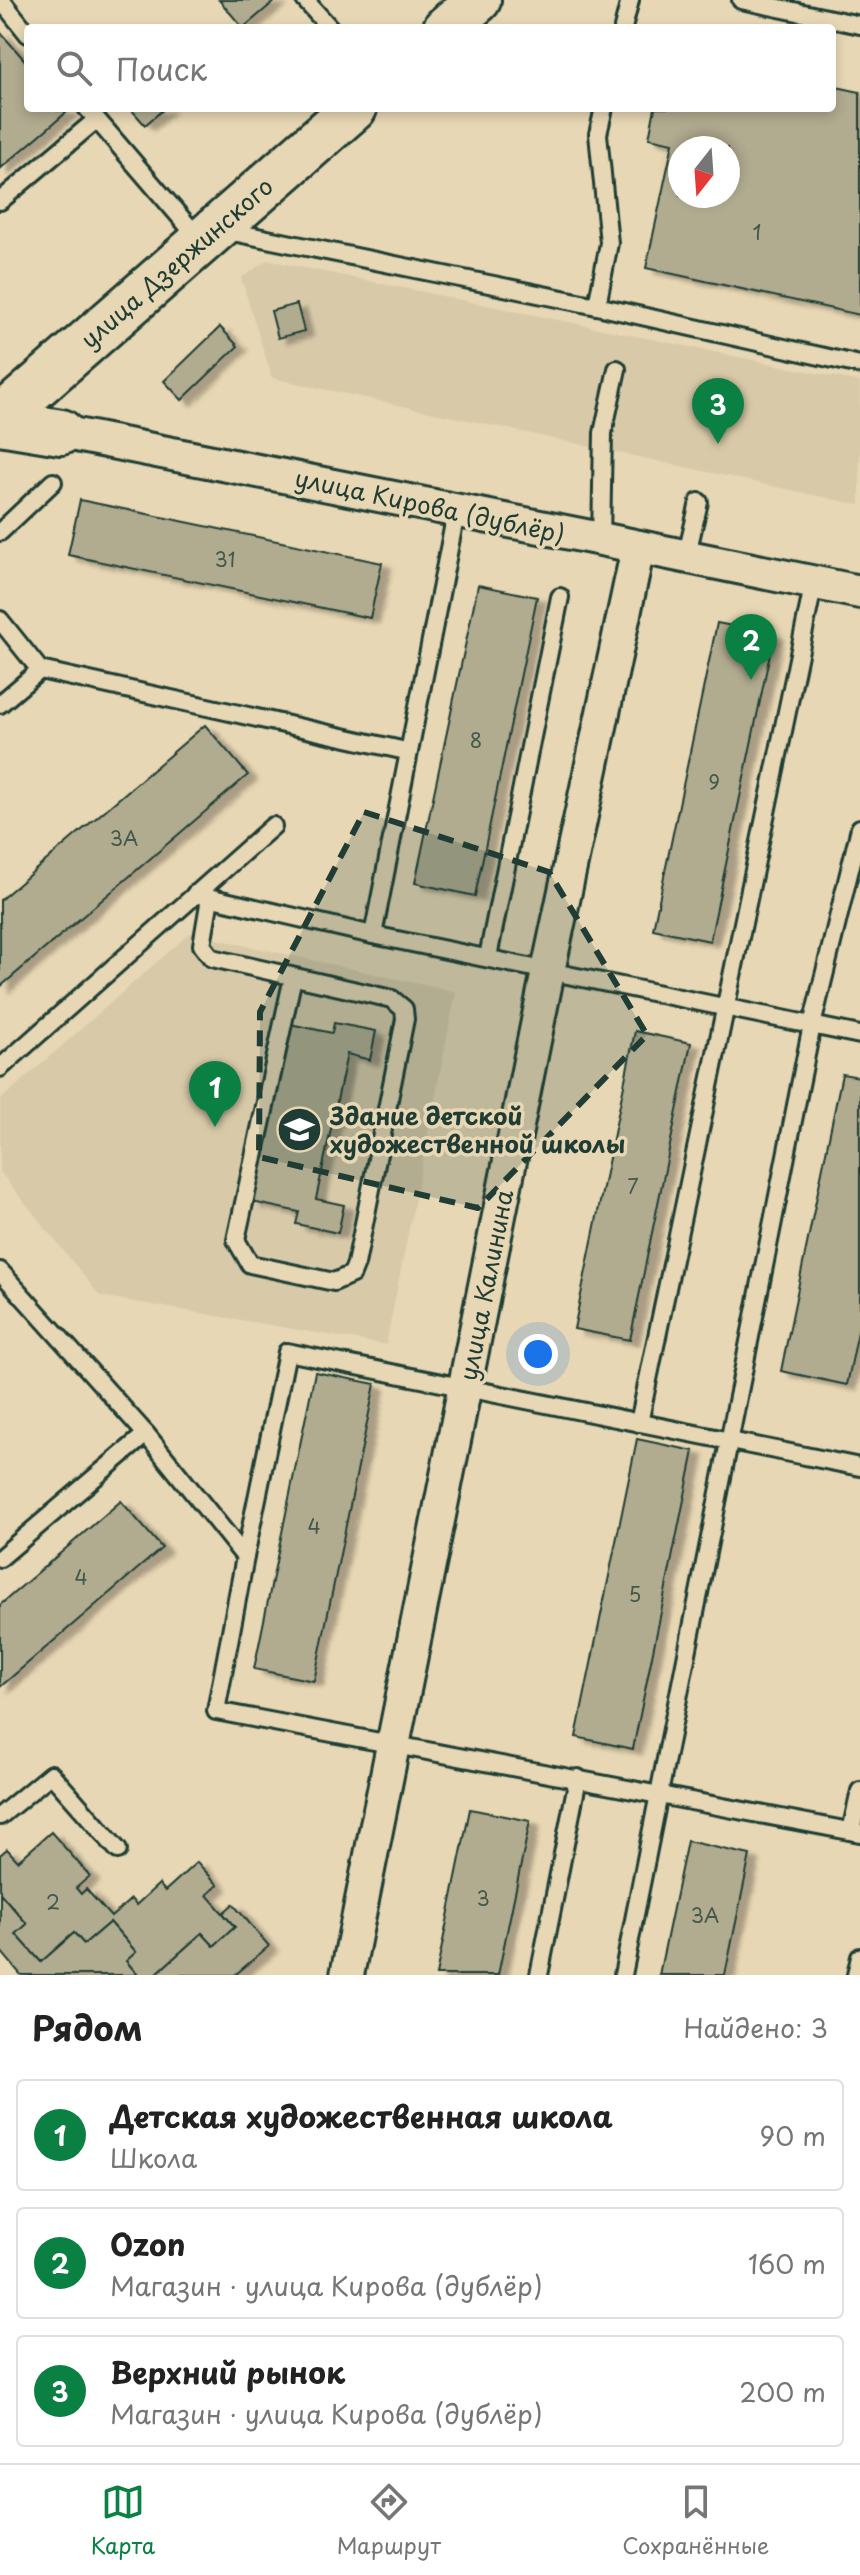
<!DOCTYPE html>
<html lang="ru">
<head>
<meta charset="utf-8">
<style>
	body { margin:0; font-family:"Playpen Sans",sans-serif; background:#f2f2f2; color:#222 }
	.compass { position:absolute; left:668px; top:136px; width:72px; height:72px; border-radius:50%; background:#fff; box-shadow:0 4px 12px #0003; rotate:197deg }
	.you { position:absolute; left:538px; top:1354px; width:28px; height:28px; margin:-20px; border:6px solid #fff; border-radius:50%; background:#1a73e8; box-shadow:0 0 0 12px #1a73e833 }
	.badge { display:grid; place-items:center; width:52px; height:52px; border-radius:50%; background:#0b8043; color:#fff; font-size:26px; font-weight:700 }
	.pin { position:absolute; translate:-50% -66px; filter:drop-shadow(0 2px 4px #0008) }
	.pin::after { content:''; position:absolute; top:42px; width:28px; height:24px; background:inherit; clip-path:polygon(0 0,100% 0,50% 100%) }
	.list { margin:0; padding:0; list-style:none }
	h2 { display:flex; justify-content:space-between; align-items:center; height:104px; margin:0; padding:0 32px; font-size:34px }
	h2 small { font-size:26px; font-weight:400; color:#767676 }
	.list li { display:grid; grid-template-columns:52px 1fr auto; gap:24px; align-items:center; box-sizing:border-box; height:112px; margin:0 16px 16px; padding:0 16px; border:2px solid #e0e0e0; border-radius:8px }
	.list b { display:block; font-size:30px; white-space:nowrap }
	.list p { margin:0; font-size:26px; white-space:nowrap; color:#767676 }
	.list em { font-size:26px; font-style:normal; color:#767676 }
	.icon { flex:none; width:44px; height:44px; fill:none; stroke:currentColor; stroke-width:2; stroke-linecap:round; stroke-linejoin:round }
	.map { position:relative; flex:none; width:860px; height:1975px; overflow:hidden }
	.search { position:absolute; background:#fff; box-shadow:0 4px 12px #0003; left:24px; right:24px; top:24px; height:88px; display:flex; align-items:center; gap:20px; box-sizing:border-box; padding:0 28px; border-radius:8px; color:#767676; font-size:30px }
	.sheet { height:488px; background:#fff }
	nav { display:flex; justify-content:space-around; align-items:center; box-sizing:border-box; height:112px; border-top:2px solid #e0e0e0; background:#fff; font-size:22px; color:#767676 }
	nav a { display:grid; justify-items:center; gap:4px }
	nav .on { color:#0b8043 }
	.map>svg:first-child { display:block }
</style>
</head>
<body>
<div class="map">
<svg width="860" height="1975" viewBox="0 0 860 1975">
	<defs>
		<filter id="shadow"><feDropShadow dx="9" dy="5" stdDeviation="2" flood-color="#0004"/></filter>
	</defs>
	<rect width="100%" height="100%" fill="#e8d7b4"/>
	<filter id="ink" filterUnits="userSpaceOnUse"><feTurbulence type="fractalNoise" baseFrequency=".0125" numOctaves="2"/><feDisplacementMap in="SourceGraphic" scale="16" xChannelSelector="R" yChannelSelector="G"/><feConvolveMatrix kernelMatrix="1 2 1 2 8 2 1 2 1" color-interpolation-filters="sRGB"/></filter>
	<g filter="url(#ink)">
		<g fill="#d8caa9">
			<path d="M 267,260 L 860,382 L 860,505 L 272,378 L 241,278 Z"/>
			<path d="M 190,933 L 456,992 L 386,1345 L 100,1296 L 0,1172 L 0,1100 Z"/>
		</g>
		<g fill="#b1ac90" stroke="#1f3d34" stroke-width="2" fill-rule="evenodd" filter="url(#shadow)">
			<path d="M 219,0 L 276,0 L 243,28 Z"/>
			<path d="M 0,32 L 28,64 L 28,108 L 68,111 L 0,169 Z"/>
			<path d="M 832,86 L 860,92 L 860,315 L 646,268 L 673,143 L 649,138 L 655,108 L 832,108 ZM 680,148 L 728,148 L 728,196 L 680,196 Z"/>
			<path d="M 130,108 L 165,108 L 145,125 Z"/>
			<path d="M 297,304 L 304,331 L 278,338 L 271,311 Z"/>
			<path d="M 220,327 L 238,346 L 182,400 L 164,381 Z"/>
			<path d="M 80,500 L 382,563 L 370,618 L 68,555 Z"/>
			<path d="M 478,585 L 537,597 L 475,896 L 415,883 Z"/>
			<path d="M 717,623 L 774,634 L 710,941 L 653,929 Z"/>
			<path d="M 205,725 L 248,775 L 0,987 L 0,900 Z"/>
			<path d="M 334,1023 L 376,1031 L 370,1060 L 347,1054 L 316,1199 L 344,1205 L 338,1233 L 296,1224 L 299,1212 L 252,1202 L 290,1024 L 332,1033 Z"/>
			<path d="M 635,1031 L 691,1043 L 630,1340 L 574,1329 Z"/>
			<path d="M 842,1074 L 860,1077 L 860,1322 L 847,1385 L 781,1371 Z"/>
			<path d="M 315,1372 L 375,1384 L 314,1681 L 254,1669 Z"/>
			<path d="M 637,1439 L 694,1451 L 633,1749 L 576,1737 Z"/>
			<path d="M 121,1501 L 162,1548 L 0,1687 L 0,1605 Z"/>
			<path d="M 470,1809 L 530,1821 L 498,1975 L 436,1975 Z"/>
			<path d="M 51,1832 L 90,1876 L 76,1888 L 81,1894 L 86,1889 L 111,1917 L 131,1899 L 136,1905 L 159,1884 L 165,1891 L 197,1862 L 218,1885 L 207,1895 L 235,1927 L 214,1946 L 202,1933 L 155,1975 L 138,1975 L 126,1961 L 136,1952 L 110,1922 L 84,1944 L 74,1933 L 41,1962 L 16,1934 L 27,1924 L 0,1893 L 0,1855 L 7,1849 L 18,1861 Z"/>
			<path d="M 687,1841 L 750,1855 L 725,1975 L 659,1975 Z"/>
			<path d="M 0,1893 L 27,1924 L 16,1934 L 41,1962 L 74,1933 L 84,1944 L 110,1922 L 136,1952 L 126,1961 L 138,1975 L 21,1975 L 0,1950 Z"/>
			<path d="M 233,1904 L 269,1946 L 235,1975 L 155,1975 L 202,1933 L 214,1946 L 235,1927 L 223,1913 Z"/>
		</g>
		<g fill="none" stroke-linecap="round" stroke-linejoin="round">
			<defs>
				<g id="lane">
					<path d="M 1,0 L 28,34"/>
					<path d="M 305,0 L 330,28"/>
					<path d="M 741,0 L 860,25"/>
					<path d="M 623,28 L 630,0"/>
					<path d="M 87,108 L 200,240"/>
					<path d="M 0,201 L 96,120"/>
					<path d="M 223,230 L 597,306 L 609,243 L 598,134 L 604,108"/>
					<path d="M 597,306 L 860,365"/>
					<path d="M 0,532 L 53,482"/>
					<path d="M 601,540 L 603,433 L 617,369"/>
					<path d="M 686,558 L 699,502"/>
					<path d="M 0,620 L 40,670"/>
					<path d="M 0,704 L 40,670 L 406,751"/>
					<path d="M 195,894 L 373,935 L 860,1035"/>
					<path d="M 210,898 L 202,945 L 212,958 L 392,999 L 404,1009 L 405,1019 L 356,1264 L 352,1274 L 334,1282 L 250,1264 L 236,1240 L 293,977"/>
					<path d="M 373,935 L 457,508"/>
					<path d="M 488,957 L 560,597"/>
					<path d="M 0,1068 L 273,826"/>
					<path d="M 0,1271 L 146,1434 L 245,1557 L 216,1711 L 860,1833"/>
					<path d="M 639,1423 L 814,582"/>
					<path d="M 245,1557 L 287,1352 L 860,1467"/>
					<path d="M 0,1558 L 146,1434"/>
					<path d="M 0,1816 L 51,1774 L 118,1850"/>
					<path d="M 851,1831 L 860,1791"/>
					<path d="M 539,1975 L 578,1778"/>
					<path d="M 623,1975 L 812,1025 L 860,828"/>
					<path d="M 856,1975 L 860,1957"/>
				</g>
				<g id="street">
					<path d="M 61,432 C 327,484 594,537 860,592"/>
					<path d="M 347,1975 L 548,971 L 638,548"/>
				</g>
				<g id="secondary">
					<path d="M 446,28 L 478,0"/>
					<path d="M 0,418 L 354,108"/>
					<path d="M 0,422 L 61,432"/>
				</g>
			</defs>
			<use href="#lane" stroke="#1f3d34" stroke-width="22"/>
			<use href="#street" stroke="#1f3d34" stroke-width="38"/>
			<use href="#secondary" stroke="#1f3d34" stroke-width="50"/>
			<use href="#lane" stroke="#e8d7b4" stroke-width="16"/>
			<use href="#street" stroke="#e8d7b4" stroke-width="32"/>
			<use href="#secondary" stroke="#e8d7b4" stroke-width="44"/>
		</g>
	</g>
	<path fill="#1f3d34" fill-opacity="0.2" stroke="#1f3d34" stroke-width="6" stroke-dasharray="16 10" stroke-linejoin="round" d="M 364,812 L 549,872 L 647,1035 L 478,1208 L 259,1157 L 260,1012 Z"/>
	<defs>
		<symbol id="school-disc" viewBox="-11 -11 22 22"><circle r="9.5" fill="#1f3d34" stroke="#e8d7b4"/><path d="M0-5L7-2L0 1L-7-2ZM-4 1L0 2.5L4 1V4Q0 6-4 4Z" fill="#fff"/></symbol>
	</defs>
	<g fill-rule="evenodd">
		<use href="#school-disc" x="274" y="1104" width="51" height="51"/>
	</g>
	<g text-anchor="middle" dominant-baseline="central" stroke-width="7" stroke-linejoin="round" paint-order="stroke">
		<g font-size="20" fill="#44594b">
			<text x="757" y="232">1</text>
			<text x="225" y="559">31</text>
			<text x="476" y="740">8</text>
			<text x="714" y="782">9</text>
			<text x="124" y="838">3А</text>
			<text x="633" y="1186">7</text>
			<text x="314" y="1526">4</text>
			<text x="81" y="1577">4</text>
			<text x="635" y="1594">5</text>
			<text x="483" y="1898">3</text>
			<text x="53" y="1902">2</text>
			<text x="705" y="1915">3А</text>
		</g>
		<g font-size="24" fill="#1f3d34" stroke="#e8d7b4">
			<text transform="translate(176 262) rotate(-41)">улица Дзержинского</text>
			<text transform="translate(430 505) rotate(12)">улица Кирова (дублёр)</text>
			<text transform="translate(485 1285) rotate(-79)">улица Калинина</text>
		</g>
		<g font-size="24" font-weight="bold" fill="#1f3d34" stroke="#e8d7b4" text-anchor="start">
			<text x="330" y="1115">Здание детской<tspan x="330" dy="28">художественной школы</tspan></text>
		</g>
	</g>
</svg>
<svg class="compass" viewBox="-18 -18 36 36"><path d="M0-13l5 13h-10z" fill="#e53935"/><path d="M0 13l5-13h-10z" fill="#767676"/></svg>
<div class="you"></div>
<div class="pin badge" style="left:215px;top:1127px">1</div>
<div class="pin badge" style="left:751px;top:680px">2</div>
<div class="pin badge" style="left:718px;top:444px">3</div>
<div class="search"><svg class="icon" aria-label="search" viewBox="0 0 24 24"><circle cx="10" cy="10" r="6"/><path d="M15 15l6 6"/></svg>Поиск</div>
</div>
<section class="sheet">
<h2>Рядом<small>Найдено: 3</small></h2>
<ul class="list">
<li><span class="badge">1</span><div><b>Детская художественная школа</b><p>Школа</p></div><em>90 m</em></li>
<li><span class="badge">2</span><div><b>Ozon</b><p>Магазин · улица Кирова (дублёр)</p></div><em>160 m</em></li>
<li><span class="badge">3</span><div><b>Верхний рынок</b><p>Магазин · улица Кирова (дублёр)</p></div><em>200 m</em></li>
</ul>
</section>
<nav>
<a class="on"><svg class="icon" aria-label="map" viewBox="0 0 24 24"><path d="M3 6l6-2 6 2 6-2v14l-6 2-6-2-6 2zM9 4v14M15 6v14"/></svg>Карта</a>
<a><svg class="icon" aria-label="directions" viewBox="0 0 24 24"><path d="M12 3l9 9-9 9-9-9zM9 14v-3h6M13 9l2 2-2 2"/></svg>Маршрут</a>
<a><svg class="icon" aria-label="saved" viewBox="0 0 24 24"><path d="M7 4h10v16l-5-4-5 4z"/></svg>Сохранённые</a>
</nav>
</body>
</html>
